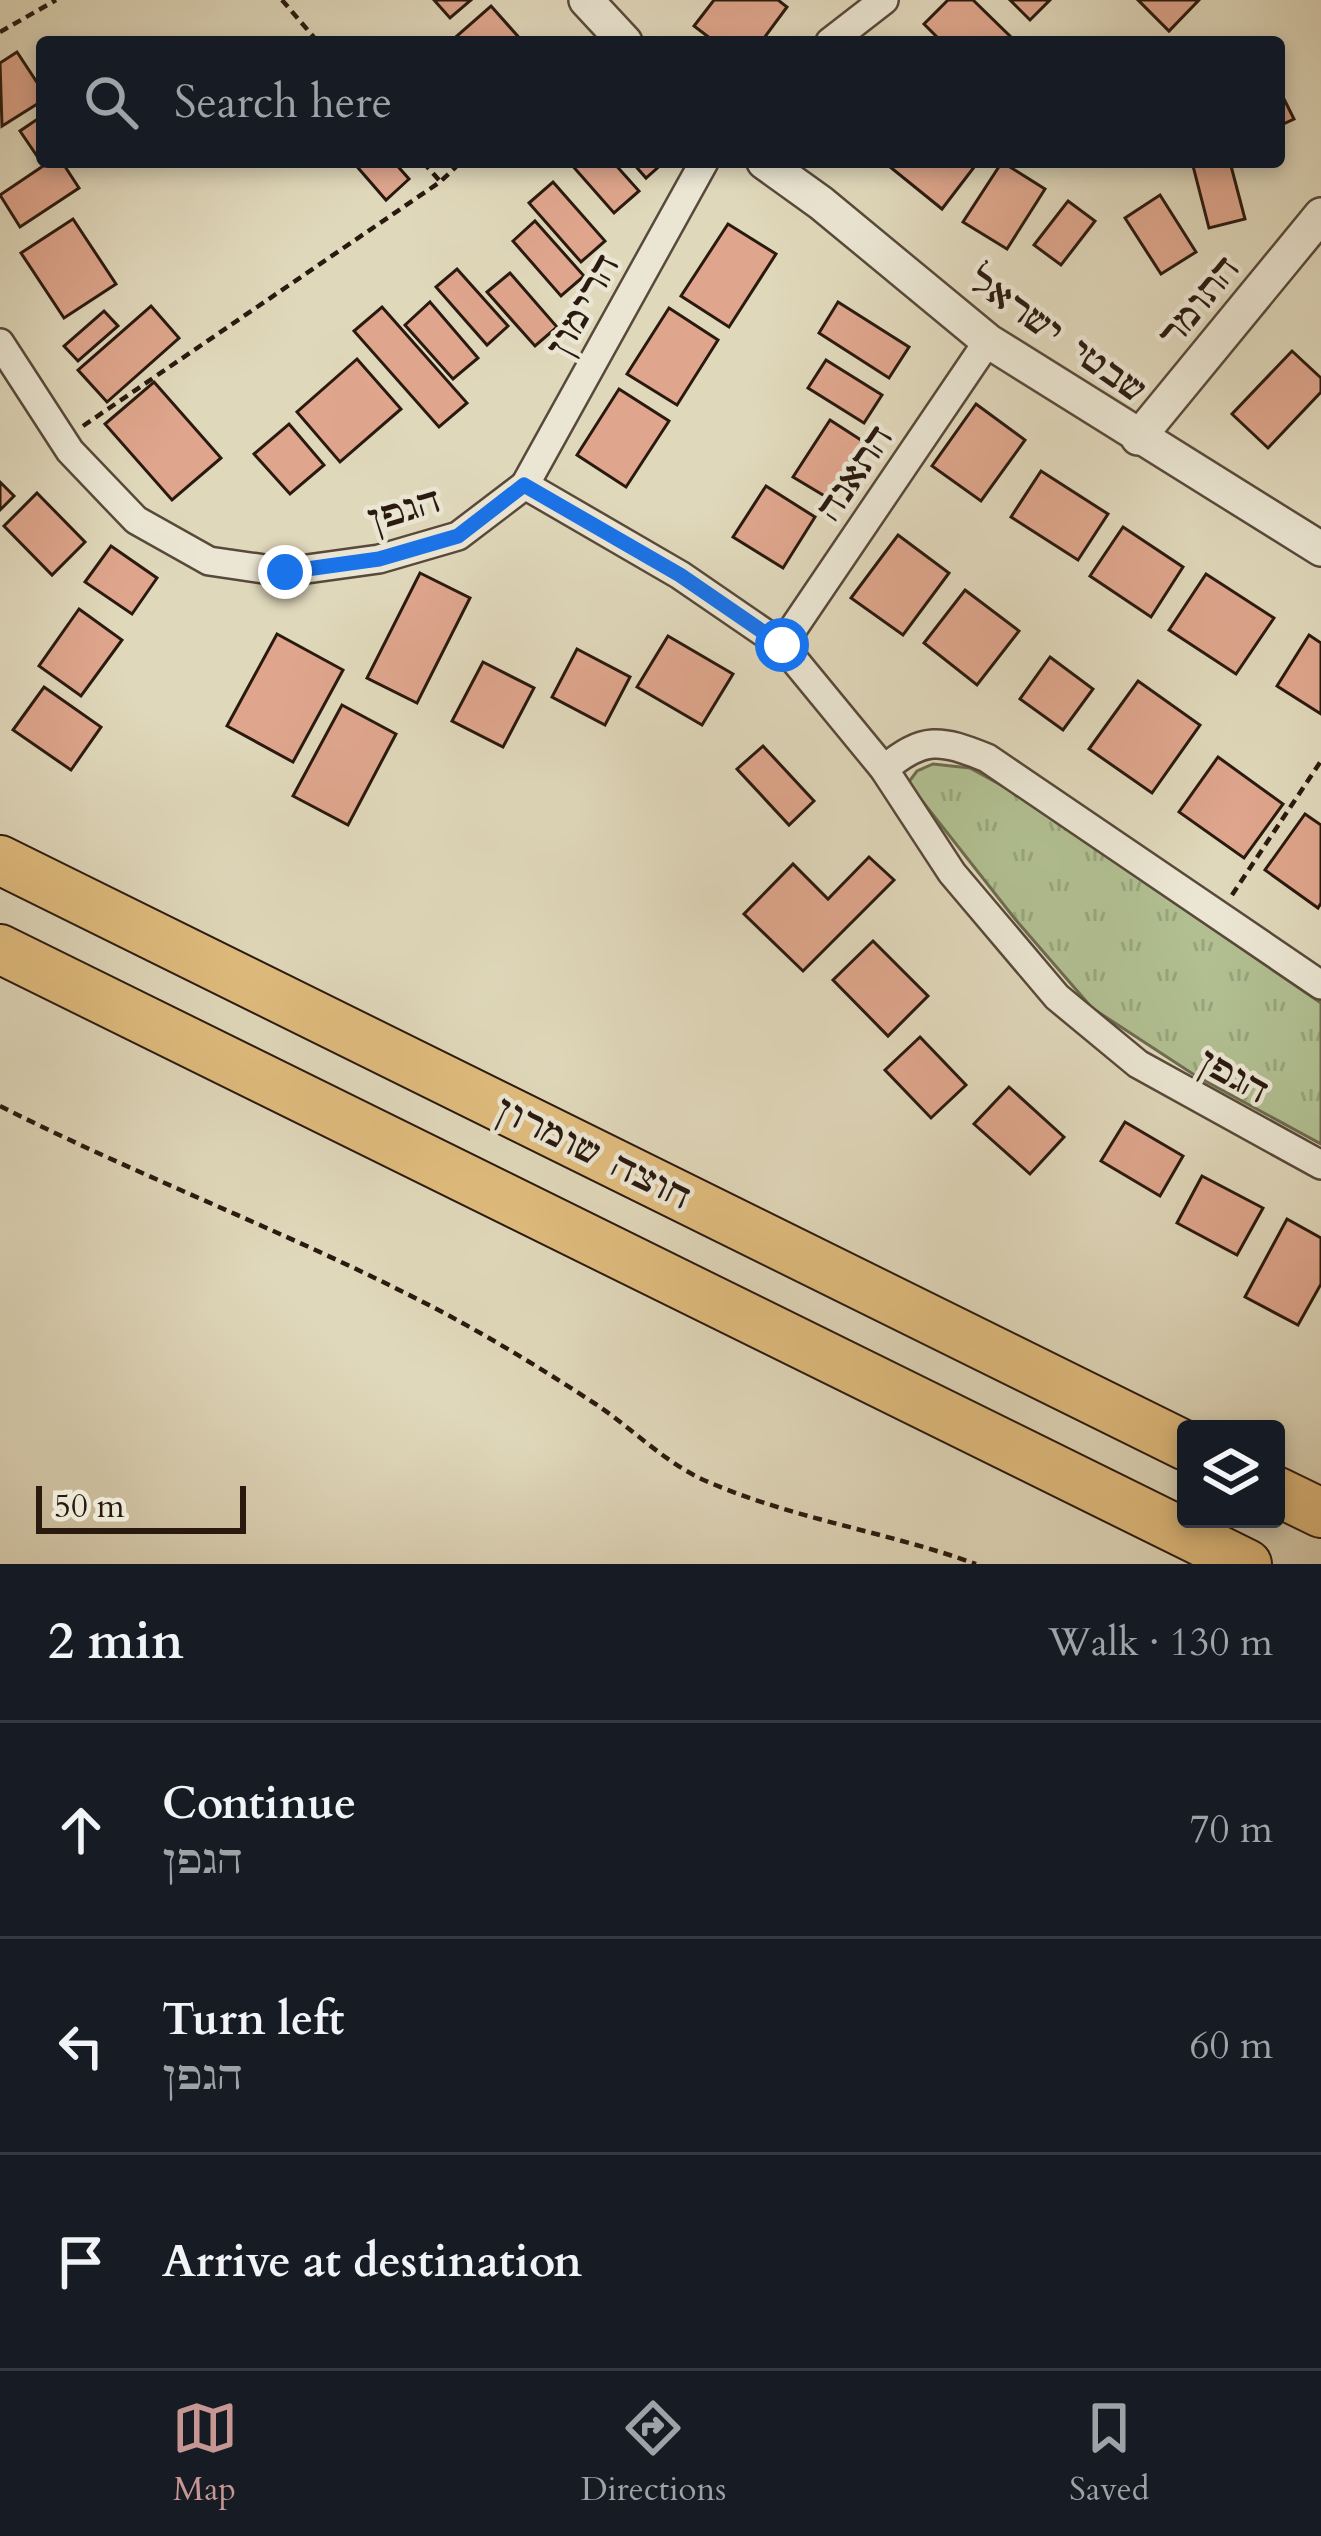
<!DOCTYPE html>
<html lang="en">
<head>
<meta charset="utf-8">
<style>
	body { margin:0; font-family:Cardo,"Frank Ruhl Libre",serif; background:#242831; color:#f1f3f6 }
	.controls { position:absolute; right:36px; bottom:36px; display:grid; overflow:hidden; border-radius:12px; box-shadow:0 6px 18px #0003 }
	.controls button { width:108px; height:108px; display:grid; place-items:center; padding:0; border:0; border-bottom:3px solid #363941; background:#171b24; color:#f1f3f6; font:60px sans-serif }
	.scale { position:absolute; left:36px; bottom:30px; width:210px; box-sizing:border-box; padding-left:12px; border:6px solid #2a190f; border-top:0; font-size:33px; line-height:42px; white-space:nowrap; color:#2a190f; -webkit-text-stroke:9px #ebe6d3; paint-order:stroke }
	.stop { position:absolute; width:36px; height:36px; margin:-27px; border:9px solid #1a73e8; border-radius:50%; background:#fff }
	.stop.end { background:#1a73e8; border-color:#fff; box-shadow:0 3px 12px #0008 }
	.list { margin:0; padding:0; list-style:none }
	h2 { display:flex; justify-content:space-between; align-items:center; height:156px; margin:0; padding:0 48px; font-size:51px }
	h2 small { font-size:39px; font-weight:400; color:#9ea1a6 }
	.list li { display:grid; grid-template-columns:78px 1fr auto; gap:36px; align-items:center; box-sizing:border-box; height:216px; padding:0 48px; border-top:3px solid #363941 }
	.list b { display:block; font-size:45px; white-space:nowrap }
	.list p { margin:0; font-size:39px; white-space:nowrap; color:#9ea1a6 }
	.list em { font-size:39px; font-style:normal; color:#9ea1a6 }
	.icon { flex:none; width:66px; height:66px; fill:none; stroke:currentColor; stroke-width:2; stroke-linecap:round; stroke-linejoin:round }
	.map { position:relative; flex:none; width:1321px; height:1564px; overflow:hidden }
	.search { position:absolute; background:#171b24; box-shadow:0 6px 18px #0003; left:36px; right:36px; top:36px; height:132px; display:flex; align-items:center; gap:30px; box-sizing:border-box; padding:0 42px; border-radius:12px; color:#9ea1a6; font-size:45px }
	.sheet { height:804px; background:#171b24 }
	nav { display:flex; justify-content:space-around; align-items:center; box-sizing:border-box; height:168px; border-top:3px solid #363941; background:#171b24; font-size:33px; color:#9ea1a6 }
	nav a { display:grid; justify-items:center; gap:6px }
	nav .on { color:#c59692 }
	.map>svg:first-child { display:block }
</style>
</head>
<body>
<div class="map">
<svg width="1321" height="1564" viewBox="0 0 1321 1564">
	<defs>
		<pattern id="park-tufts" width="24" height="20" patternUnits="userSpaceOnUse" patternTransform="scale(3)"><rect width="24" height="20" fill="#b1bf91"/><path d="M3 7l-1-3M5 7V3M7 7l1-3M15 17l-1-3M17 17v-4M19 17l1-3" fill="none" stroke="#98a47c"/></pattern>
	</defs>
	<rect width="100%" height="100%" fill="#e0d8bb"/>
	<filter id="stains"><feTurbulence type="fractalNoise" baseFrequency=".00167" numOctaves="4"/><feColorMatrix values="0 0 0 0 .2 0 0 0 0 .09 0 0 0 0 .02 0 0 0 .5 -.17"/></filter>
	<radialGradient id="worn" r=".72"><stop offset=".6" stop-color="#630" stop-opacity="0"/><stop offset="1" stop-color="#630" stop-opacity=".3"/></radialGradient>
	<path fill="url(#park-tufts)" stroke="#6e6c50" stroke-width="3" d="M 933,764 L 970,768 L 1010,790 L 1321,1003 L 1321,1144 L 1196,1076 L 1092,1008 L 1015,919 L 908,783 L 917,771 Z"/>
	<g fill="#dfa68d" stroke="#2a190f" stroke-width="3">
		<path d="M 434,0 L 471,0 L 450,18 Z"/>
		<path d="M 714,0 L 778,0 L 787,7 L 761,42 L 715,42 L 694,26 Z"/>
		<path d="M 948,0 L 973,0 L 1016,42 L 942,42 L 924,24 Z"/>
		<path d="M 1010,0 L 1050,0 L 1030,20 Z"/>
		<path d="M 1138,0 L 1199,0 L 1169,31 Z"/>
		<path d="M 491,6 L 523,42 L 450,42 Z"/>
		<path d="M 17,52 L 42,90 L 42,101 L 2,126 L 0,63 Z"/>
		<path d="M 1279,89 L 1294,119 L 1279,126 Z"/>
		<path d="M 42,116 L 42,153 L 37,156 L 20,131 Z"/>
		<path d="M 49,162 L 62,162 L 79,188 L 20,227 L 0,195 Z"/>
		<path d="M 353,162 L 394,162 L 409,179 L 386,200 Z"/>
		<path d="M 613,162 L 639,191 L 614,213 L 570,163 Z"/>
		<path d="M 632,162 L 664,162 L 646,178 Z"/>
		<path d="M 884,162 L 978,162 L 942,209 Z"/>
		<path d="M 1002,162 L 1045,189 L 1007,249 L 963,222 Z"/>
		<path d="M 1192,162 L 1230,162 L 1245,219 L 1209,228 Z"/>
		<path d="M 553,182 L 605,241 L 581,262 L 529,203 Z"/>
		<path d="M 1160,195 L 1196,252 L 1161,274 L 1125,218 Z"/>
		<path d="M 1068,201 L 1095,221 L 1061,265 L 1034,245 Z"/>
		<path d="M 73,219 L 116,284 L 64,318 L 21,253 Z"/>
		<path d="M 535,221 L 584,276 L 561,296 L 513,241 Z"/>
		<path d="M 728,224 L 776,254 L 729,327 L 681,296 Z"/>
		<path d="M 457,269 L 508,326 L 487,345 L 436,287 Z"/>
		<path d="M 510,273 L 557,327 L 535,346 L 487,292 Z"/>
		<path d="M 430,302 L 478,358 L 453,379 L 405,325 Z"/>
		<path d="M 838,302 L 909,347 L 889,378 L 819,333 Z"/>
		<path d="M 151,306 L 179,338 L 107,402 L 78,370 Z"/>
		<path d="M 382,307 L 467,403 L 439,427 L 354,331 Z"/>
		<path d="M 669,308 L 718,340 L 677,405 L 627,374 Z"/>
		<path d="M 104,311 L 118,326 L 78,361 L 64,346 Z"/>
		<path d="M 1292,351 L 1321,378 L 1321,392 L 1268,448 L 1232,414 Z"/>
		<path d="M 357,359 L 401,409 L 340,462 L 297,412 Z"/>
		<path d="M 826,360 L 882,395 L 864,423 L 808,388 Z"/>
		<path d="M 154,382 L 221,458 L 172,500 L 105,424 Z"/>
		<path d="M 619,389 L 669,421 L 626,487 L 577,455 Z"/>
		<path d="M 976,404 L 1025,440 L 981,501 L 932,466 Z"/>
		<path d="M 830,420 L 864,442 L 828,498 L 793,477 Z"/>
		<path d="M 289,424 L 324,465 L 290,494 L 254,454 Z"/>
		<path d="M 1041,471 L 1108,514 L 1078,560 L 1011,517 Z"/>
		<path d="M 0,482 L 14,496 L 0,510 Z"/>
		<path d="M 766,486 L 815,517 L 783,568 L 733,537 Z"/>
		<path d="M 37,493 L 85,542 L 52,575 L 4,526 Z"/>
		<path d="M 1123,527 L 1183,567 L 1151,617 L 1090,576 Z"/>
		<path d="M 898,535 L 949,573 L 903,635 L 851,598 Z"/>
		<path d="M 111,546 L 157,578 L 132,614 L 85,582 Z"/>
		<path d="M 420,573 L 470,598 L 417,703 L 367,678 Z"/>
		<path d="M 1206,574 L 1274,618 L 1236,674 L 1169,630 Z"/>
		<path d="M 965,590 L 1019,631 L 977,685 L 924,643 Z"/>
		<path d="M 79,609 L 122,640 L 81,696 L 39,666 Z"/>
		<path d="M 277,634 L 343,670 L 293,762 L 227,726 Z"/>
		<path d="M 1309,635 L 1321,643 L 1321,714 L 1277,686 Z"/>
		<path d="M 668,636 L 733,674 L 702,725 L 637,687 Z"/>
		<path d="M 577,649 L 630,677 L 605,725 L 552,697 Z"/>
		<path d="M 1050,657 L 1093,689 L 1063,730 L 1020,699 Z"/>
		<path d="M 483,662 L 534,688 L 503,747 L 452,721 Z"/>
		<path d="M 1138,681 L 1200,725 L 1152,793 L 1089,749 Z"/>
		<path d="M 44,687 L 101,727 L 71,770 L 13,730 Z"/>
		<path d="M 342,705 L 396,734 L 348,825 L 293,796 Z"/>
		<path d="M 763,746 L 814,801 L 789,825 L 737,769 Z"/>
		<path d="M 1218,757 L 1283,804 L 1244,858 L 1179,812 Z"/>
		<path d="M 1305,814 L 1321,825 L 1321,903 L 1318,908 L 1265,870 Z"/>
		<path d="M 869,857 L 894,880 L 803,971 L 744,914 L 793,864 L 828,899 Z"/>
		<path d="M 873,941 L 928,996 L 888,1036 L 833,980 Z"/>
		<path d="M 920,1037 L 966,1085 L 931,1118 L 885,1070 Z"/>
		<path d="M 1009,1087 L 1064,1137 L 1030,1174 L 974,1124 Z"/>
		<path d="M 1125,1122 L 1183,1156 L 1160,1196 L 1101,1161 Z"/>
		<path d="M 1202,1176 L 1263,1208 L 1237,1255 L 1177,1223 Z"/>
		<path d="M 1287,1219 L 1321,1238 L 1321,1284 L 1298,1325 L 1245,1297 Z"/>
	</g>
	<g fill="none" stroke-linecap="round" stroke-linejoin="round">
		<defs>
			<g id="minor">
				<path d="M 830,42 L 884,0"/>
				<path d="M 0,343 L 70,451 L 136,520 L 209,561 L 285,572 L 379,559 L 458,536 L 525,485 L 680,575 L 782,645 L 884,769 L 952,873 L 1057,997 L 1138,1064 L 1321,1165"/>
				<path d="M 525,485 L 704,162"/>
				<path d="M 782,645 L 988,341"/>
				<path d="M 884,769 C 924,736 940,739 987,758 L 1321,985"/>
			</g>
			<g id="tertiary">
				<path d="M 586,0 L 625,42"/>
				<path d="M 764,162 L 821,203 L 988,341 L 1321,549"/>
				<path d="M 1138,438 L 1321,215"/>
			</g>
			<g id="motorway">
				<path d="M 0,860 L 1186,1446"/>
				<path d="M 0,949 L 1247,1564"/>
				<path d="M 1276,1491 L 1321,1513"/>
			</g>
		</defs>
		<use href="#minor" stroke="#58493a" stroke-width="32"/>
		<use href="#tertiary" stroke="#58493a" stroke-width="38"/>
		<use href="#motorway" stroke="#2a190f" stroke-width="52"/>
		<g stroke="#2a190f" stroke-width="4.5" stroke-dasharray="9 6" stroke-linecap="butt">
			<path d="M 282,0 L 318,42"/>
			<path d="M 0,32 L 56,0"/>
			<path d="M 423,162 L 439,180"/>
			<path d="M 83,426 L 440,182 L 461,162"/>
			<path d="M 1232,895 L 1321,761"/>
			<path d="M 0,1106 C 146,1180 301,1237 446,1314 C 496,1341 547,1372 594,1403 C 632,1428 665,1463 706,1481 C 793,1519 888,1532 976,1564"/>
		</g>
		<use href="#minor" stroke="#ebe6d3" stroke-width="27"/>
		<use href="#tertiary" stroke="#ebe6d3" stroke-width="33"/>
		<use href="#motorway" stroke="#e0bc7e" stroke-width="48"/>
	</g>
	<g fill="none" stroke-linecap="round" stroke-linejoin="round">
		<path stroke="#1a73e8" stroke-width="15" d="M 285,572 L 379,559 L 458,536 L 524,485 L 680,575 L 782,645"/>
	</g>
	<g text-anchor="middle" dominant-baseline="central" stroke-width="9" stroke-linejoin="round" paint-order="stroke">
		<g font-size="36" fill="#2a190f" stroke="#ebe6d3">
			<text transform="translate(1199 302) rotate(-51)">התומר</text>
			<text transform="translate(583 306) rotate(-61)">הרימון</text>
			<text transform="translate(1057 335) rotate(35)">שבטי ישראל</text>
			<text transform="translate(855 473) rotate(-56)">התאנה</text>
			<text transform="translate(404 510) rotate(-17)">הגפן</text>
			<text transform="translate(1233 1076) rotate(29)">הגפן</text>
			<text transform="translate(593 1153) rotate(26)">חוצה שומרון</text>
		</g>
	</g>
	<rect width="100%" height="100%" filter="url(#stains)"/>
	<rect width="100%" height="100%" fill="url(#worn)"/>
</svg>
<div class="controls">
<button><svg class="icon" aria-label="layers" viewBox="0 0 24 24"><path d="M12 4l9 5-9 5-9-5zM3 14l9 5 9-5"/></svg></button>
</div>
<div class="scale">50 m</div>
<div class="stop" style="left:782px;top:645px"></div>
<div class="stop end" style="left:285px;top:572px"></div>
<div class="search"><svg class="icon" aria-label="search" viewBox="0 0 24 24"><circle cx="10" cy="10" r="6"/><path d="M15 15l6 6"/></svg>Search here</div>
</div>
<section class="sheet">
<h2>2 min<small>Walk · 130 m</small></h2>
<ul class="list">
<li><svg class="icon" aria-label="ahead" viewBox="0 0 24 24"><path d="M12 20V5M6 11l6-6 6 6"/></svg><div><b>Continue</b><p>הגפן</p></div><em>70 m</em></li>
<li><svg class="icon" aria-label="left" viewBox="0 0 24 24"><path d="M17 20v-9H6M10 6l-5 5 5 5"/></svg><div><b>Turn left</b><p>הגפן</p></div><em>60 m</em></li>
<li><svg class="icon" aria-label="arrive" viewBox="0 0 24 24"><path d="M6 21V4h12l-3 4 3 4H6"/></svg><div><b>Arrive at destination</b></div></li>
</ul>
</section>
<nav>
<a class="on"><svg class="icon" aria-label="map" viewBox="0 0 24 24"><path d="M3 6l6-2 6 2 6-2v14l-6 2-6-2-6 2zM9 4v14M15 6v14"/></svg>Map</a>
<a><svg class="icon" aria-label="directions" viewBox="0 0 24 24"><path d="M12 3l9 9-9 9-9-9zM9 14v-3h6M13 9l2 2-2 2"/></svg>Directions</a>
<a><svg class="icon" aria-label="saved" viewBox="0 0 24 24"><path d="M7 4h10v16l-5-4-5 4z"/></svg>Saved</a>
</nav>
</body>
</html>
